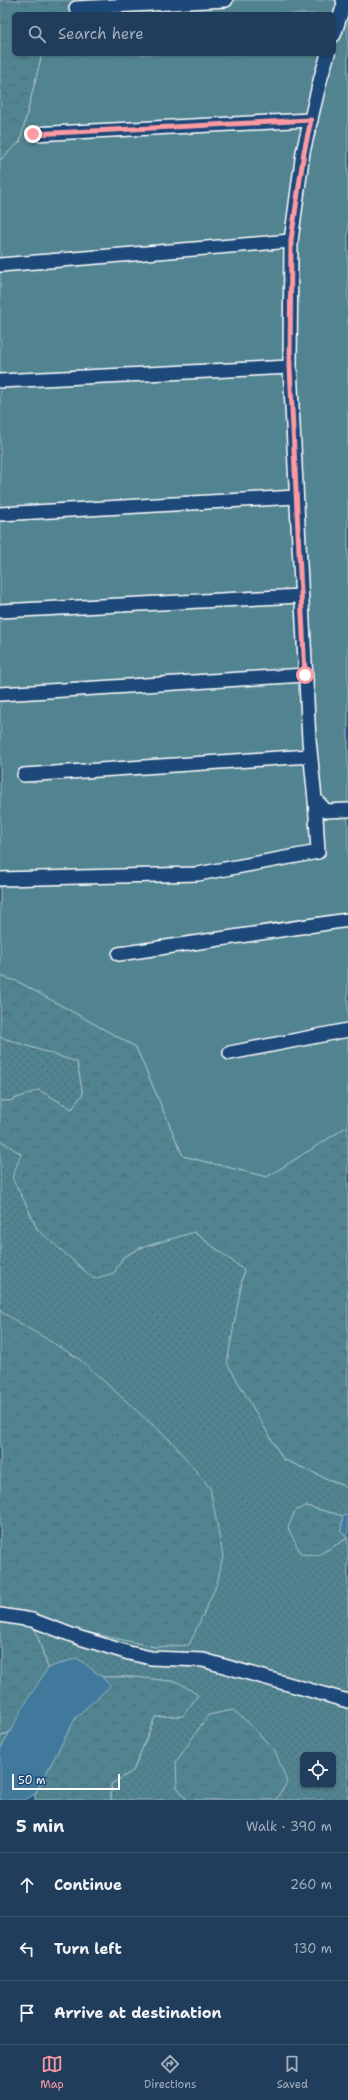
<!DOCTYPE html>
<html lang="en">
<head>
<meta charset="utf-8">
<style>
	body { margin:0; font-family:"Shantell Sans",sans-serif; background:#2d4865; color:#f1f3f6 }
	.controls { position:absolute; right:12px; bottom:12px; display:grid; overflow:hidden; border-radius:6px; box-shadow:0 1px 3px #0004 }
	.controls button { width:36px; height:36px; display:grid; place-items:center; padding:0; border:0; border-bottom:1px solid #3e5672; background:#213d5c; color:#f1f3f6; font:20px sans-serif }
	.scale { position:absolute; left:12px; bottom:10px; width:108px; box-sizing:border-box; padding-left:4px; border:2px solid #fff; border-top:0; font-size:11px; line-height:14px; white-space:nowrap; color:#fff; -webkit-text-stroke:3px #1f4a7a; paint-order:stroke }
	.stop { position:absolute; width:12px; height:12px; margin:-9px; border:3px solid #ff9aa2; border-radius:50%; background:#fff }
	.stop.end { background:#ff9aa2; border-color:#fff; box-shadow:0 1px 4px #0008 }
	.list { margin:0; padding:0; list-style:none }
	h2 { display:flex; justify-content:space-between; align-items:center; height:52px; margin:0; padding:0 16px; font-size:17px }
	h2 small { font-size:13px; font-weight:400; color:#a2aebb }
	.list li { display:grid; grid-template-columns:26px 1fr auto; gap:12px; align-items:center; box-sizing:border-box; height:64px; padding:0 16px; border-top:1px solid #3e5672 }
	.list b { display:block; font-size:15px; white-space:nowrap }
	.list em { font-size:13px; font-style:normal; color:#a2aebb }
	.icon { flex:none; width:22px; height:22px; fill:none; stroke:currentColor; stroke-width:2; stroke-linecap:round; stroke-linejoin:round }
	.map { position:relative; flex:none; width:348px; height:1800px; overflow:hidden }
	.search { position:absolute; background:#213d5c; box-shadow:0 1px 3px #0004; left:12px; right:12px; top:12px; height:44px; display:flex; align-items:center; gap:10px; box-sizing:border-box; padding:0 14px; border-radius:6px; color:#a2aebb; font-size:15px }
	.sheet { height:244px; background:#213d5c }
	nav { display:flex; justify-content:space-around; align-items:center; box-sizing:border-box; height:56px; border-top:1px solid #3e5672; background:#213d5c; font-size:11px; color:#a2aebb }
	nav a { display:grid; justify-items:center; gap:2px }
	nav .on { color:#ff9aa2 }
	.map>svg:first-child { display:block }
</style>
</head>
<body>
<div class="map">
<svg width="348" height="1800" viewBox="0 0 348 1800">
	<defs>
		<pattern id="grass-dots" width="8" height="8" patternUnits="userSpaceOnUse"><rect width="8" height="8" fill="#518490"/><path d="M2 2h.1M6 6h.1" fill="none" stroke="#4f6b71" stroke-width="1.8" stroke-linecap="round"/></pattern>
		<pattern id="forest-crowns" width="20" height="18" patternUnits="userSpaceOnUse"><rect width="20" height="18" fill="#518490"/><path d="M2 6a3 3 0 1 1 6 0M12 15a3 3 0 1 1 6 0" fill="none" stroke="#4f6b71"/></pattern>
		<pattern id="wetland-marsh" width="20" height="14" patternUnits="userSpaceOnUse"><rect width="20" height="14" fill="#518490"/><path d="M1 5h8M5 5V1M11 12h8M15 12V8" fill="none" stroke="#4f6b71"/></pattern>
	</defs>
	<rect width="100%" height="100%" fill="#2c517b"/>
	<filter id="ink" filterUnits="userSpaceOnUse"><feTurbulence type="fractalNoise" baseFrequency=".025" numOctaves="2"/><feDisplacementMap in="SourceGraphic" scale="8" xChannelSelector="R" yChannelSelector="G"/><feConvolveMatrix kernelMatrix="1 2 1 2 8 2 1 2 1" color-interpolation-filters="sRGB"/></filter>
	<g filter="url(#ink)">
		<g fill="url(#grass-dots)" stroke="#a8c2c8" fill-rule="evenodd">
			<path d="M 0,1037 L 77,1062 L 83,1094 L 72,1109 L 39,1090 L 9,1101 L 0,1101 Z"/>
			<path d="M 0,1140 L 21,1154 L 26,1204 L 37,1229 L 114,1273 L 123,1257 L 140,1248 L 194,1232 L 244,1270 L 228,1363 L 283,1459 L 348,1488 L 348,1515 L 343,1516 L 306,1506 L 318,1555 L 348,1538 L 348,1800 L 111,1800 L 111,1784 L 133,1771 L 155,1717 L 183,1716 L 178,1682 L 134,1677 L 102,1677 L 77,1658 L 48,1668 L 32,1620 L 155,1647 L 3,1313 L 0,1311 ZM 303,1755 L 333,1755 L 333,1785 L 303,1785 Z"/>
		</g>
		<g fill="url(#forest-crowns)" stroke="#a8c2c8">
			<path d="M 0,0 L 78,0 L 76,8 L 72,14 L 14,14 L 14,54 L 42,54 L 20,142 L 0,160 Z"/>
			<path d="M 0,976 L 17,981 L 136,1047 L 183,1156 L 267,1177 L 348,1126 L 348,1488 L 283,1459 L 227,1363 L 244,1270 L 194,1232 L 140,1248 L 123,1257 L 114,1273 L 94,1279 L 37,1229 L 26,1204 L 12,1178 L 21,1154 L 0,1140 L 0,1101 L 9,1101 L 39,1090 L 72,1109 L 83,1094 L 77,1062 L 0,1037 Z"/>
			<path d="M 0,1311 L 78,1358 L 173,1443 L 210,1488 L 223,1556 L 217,1584 L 189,1645 L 155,1647 L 32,1620 L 48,1668 L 10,1732 L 0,1737 Z"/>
			<path d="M 306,1506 L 343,1516 L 341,1532 L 348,1538 L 318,1555 L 301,1554 L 288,1528 L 295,1511 Z"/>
			<path d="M 102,1677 L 134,1677 L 178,1682 L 198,1695 L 183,1716 L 155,1717 L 133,1771 L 111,1784 L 111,1800 L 35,1800 L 35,1794 L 76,1717 L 109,1686 Z"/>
			<path d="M 233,1710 L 249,1723 L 275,1751 L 287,1782 L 276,1800 L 187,1800 L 177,1787 L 176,1762 L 208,1715 Z"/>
		</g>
		<path fill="url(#wetland-marsh)" stroke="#a8c2c8" d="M 10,1732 L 0,1750 L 0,1737 Z"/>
		<path fill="#518490" stroke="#a8c2c8" d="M 78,0 L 348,0 L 348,1126 L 267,1177 L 183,1156 L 136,1047 L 17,981 L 0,976 L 0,160 L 20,142 L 42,54 L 334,54 L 334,14 L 72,14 L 76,8 Z"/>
		<g fill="#41799b" stroke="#8dafc3">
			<path d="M 348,1515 L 348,1537 L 341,1532 L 343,1516 Z"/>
			<path d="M 77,1658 L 102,1677 L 110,1686 L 76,1717 L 35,1794 L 25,1800 L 0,1800 L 0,1750 L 29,1697 L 48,1668 Z"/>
		</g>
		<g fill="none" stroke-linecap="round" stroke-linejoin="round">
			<defs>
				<g id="street">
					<path d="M 76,8 L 226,0"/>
					<path d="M 334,35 L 344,4 L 343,0"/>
					<path d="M 328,54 L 321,77 L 303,152 L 291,241 L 290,367 L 309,740 L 315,799 L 326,811 L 348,810"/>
					<path d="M 33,134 L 311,120"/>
					<path d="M 0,265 L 291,241"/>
					<path d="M 0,381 L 290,367"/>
					<path d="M 0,514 L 295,497"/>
					<path d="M 0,611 L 301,596"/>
					<path d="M 0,694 L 305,675"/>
					<path d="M 24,775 L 310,756"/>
					<path d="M 0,879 L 198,874 L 318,852 L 315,799"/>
					<path d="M 119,954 L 348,920"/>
					<path d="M 230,1053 L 348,1030"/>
					<path d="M 0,1615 L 32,1620 L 77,1637 L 129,1653 L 151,1658 L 203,1660 L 348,1701"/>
				</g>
			</defs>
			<use href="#street" stroke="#fff" stroke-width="16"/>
			<use href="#street" stroke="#1f4a7a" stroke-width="13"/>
		</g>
	</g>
	<g fill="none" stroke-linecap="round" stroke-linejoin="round" filter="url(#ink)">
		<path stroke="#ff9aa2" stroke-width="5" d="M 33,134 L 311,120 L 304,152 L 291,240 L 290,367 L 305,675"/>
	</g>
</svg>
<div class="controls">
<button><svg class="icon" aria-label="locate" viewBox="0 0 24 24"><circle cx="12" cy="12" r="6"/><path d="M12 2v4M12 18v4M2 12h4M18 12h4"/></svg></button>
</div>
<div class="scale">50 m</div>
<div class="stop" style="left:305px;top:675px"></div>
<div class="stop end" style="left:33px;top:134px"></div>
<div class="search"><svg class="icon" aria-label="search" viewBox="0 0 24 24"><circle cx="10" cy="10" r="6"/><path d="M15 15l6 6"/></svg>Search here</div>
</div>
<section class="sheet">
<h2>5 min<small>Walk · 390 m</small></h2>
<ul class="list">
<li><svg class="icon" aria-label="ahead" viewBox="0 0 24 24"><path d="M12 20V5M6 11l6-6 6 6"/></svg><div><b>Continue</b></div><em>260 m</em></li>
<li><svg class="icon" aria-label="left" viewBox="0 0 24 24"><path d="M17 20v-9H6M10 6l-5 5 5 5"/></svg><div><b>Turn left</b></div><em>130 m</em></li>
<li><svg class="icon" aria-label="arrive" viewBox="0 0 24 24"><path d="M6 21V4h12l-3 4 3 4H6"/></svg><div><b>Arrive at destination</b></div></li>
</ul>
</section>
<nav>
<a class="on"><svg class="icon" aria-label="map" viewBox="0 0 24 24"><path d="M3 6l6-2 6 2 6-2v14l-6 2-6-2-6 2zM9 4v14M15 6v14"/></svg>Map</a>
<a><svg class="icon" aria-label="directions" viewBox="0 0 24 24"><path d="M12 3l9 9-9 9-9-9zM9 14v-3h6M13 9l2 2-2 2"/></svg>Directions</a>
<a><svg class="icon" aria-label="saved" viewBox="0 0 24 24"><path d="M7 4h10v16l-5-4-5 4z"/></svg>Saved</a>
</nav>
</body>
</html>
